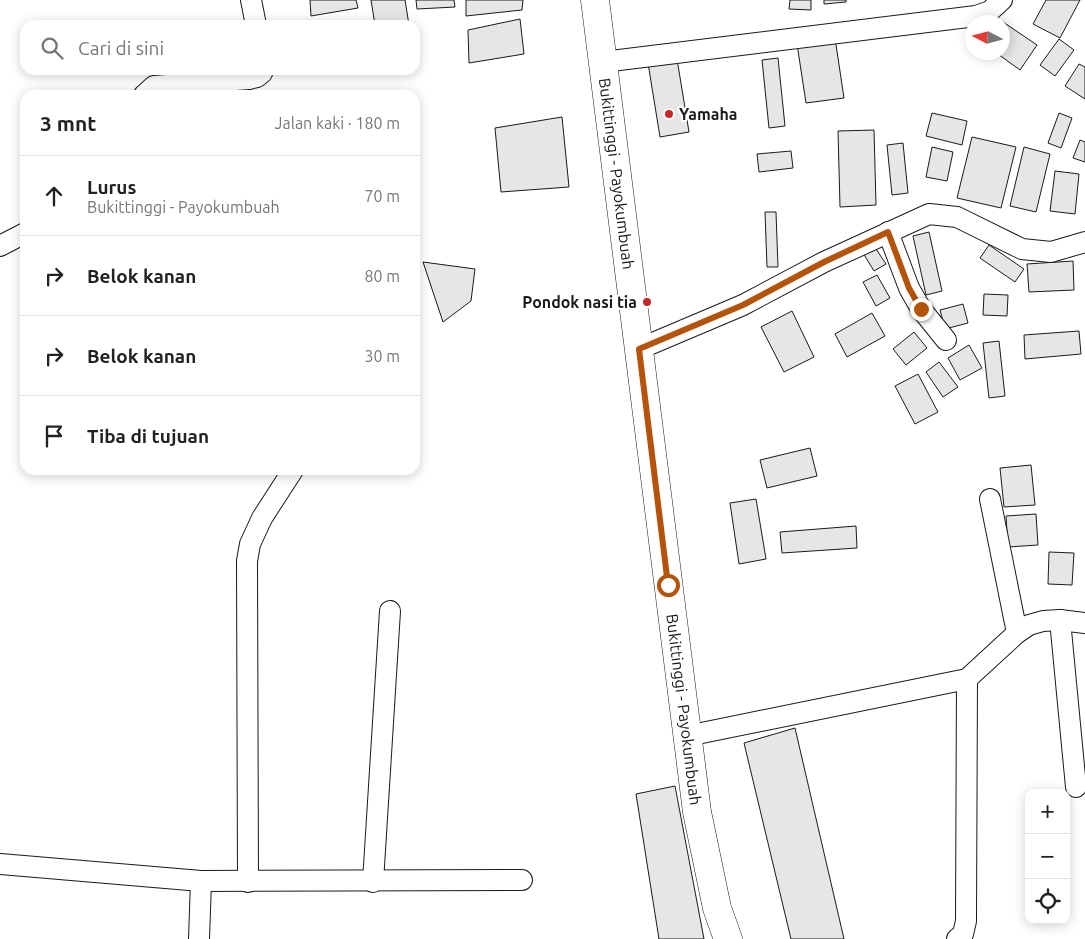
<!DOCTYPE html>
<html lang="id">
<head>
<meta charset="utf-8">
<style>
	body { margin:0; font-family:Ubuntu,sans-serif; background:#f2f2f2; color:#222 }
	.controls { position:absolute; right:15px; bottom:15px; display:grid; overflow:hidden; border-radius:10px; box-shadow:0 2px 12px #0003 }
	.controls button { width:45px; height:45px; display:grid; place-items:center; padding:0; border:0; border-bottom:1px solid #e0e0e0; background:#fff; color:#222; font:25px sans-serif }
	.compass { position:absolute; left:965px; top:15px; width:45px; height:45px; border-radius:50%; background:#fff; box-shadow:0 2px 12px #0003; rotate:276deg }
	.stop { position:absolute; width:15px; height:15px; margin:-11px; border:4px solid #b45309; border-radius:50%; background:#fff }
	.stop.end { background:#b45309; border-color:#fff; box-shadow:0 1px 5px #0008 }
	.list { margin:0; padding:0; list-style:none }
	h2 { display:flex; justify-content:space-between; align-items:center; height:65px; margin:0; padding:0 20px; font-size:21px }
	h2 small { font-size:16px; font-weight:400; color:#767676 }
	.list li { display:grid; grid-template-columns:32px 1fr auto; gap:15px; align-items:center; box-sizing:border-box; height:80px; padding:0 20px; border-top:1px solid #e0e0e0 }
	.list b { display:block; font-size:19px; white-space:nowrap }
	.list p { margin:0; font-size:16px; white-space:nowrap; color:#767676 }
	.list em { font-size:16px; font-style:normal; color:#767676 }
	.icon { flex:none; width:28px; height:28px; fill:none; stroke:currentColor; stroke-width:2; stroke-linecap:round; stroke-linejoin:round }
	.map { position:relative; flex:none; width:1085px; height:939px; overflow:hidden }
	.search { position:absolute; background:#fff; box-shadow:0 2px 12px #0003; left:20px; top:20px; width:400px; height:55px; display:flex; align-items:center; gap:12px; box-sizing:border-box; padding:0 18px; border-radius:15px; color:#767676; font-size:19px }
	.panel { position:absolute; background:#fff; box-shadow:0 2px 12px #0003; left:20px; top:90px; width:400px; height:385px; border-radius:15px }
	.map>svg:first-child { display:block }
</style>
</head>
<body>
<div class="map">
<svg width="1085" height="939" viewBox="0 0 1085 939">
	<rect width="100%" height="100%" fill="#fff"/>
	<g fill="#e6e6e6" stroke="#1a1a1a">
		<path d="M 310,0 L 356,0 L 358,8 L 311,16 Z"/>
		<path d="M 371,0 L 405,0 L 409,25 L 375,25 Z"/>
		<path d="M 416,0 L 454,0 L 455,7 L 417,9 Z"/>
		<path d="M 466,0 L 523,0 L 522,10 L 466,16 Z"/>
		<path d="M 790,0 L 811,0 L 811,10 L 789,9 Z"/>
		<path d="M 824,0 L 846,0 L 846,2 L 824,4 Z"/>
		<path d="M 1046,0 L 1080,0 L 1060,38 L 1033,24 Z"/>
		<path d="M 520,19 L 524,54 L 469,63 L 468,30 Z"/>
		<path d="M 1003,22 L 1037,45 L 1020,70 L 995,52 L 1002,52 Z"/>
		<path d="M 835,38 L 844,98 L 806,103 L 797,44 Z"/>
		<path d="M 1059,39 L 1074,50 L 1055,76 L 1040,65 Z"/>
		<path d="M 778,58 L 785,126 L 769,128 L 762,60 Z"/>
		<path d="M 677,59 L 689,132 L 660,137 L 648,63 Z"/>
		<path d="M 1079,64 L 1085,67 L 1085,99 L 1065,86 Z"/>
		<path d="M 932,113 L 967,121 L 962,145 L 926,136 Z"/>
		<path d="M 1059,113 L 1072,118 L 1061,148 L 1048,143 Z"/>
		<path d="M 562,117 L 569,187 L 501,192 L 495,128 Z"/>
		<path d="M 874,130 L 876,205 L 840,207 L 838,131 Z"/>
		<path d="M 972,137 L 1016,147 L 1001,208 L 957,198 Z"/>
		<path d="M 1080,140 L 1085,142 L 1085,162 L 1073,158 Z"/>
		<path d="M 903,143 L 908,193 L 892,195 L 887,145 Z"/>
		<path d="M 932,147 L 953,152 L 947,181 L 926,177 Z"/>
		<path d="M 1024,147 L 1050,154 L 1036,212 L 1010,206 Z"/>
		<path d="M 791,151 L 793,168 L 759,172 L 757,154 Z"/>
		<path d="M 1055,171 L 1079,174 L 1075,214 L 1050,211 Z"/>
		<path d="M 765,212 L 776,212 L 778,267 L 767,267 Z"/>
		<path d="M 929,232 L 942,291 L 926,295 L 913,236 Z"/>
		<path d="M 989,245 L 1024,269 L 1015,282 L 980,258 Z"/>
		<path d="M 874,246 L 886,264 L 874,271 L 863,253 Z"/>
		<path d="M 1073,261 L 1074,290 L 1029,292 L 1027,264 Z"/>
		<path d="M 423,262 L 475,269 L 471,301 L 443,322 Z"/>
		<path d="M 877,275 L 890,298 L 876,306 L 863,282 Z"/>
		<path d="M 984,294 L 1008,295 L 1007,316 L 983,315 Z"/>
		<path d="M 963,304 L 968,323 L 945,329 L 940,310 Z"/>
		<path d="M 792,311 L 814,357 L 784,372 L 761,327 Z"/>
		<path d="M 872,313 L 885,336 L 847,357 L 835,334 Z"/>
		<path d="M 1079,331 L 1081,354 L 1025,359 L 1024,335 Z"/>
		<path d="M 914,332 L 927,348 L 906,365 L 893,349 Z"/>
		<path d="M 999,341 L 1005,396 L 989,398 L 983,343 Z"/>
		<path d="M 969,345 L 982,368 L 960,380 L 948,358 Z"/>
		<path d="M 939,362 L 958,387 L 943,397 L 926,372 Z"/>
		<path d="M 918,374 L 938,412 L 915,424 L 895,386 Z"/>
		<path d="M 810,448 L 817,476 L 767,488 L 760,460 Z"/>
		<path d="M 1031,465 L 1035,505 L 1004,507 L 1000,468 Z"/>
		<path d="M 756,499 L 766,559 L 739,564 L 730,503 Z"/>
		<path d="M 1036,514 L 1038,545 L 1008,547 L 1006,516 Z"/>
		<path d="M 856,526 L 857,548 L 782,553 L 780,532 Z"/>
		<path d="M 1049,552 L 1074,553 L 1072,585 L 1048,584 Z"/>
		<path d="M 795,728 L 844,939 L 791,939 L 744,743 Z"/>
		<path d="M 675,786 L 704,939 L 659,939 L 636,794 Z"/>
	</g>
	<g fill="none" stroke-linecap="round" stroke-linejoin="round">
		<defs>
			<g id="minor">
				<path d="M 251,0 L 256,25"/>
				<path d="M 603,62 L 976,16 L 990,11 L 1002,0"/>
				<path d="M 144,95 L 154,86 L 249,79 L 257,77 L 262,73 L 263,70"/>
				<path d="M 888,232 L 909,288 L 921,309 L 946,340"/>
				<path d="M 0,246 L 25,233"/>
				<path d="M 639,349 L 743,305 L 824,262 L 929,214 L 957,217 L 1022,249 L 1051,252 L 1085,242"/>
				<path d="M 990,499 L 1017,633"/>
				<path d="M 1060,620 L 1076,787"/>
				<path d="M 687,736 L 967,679 L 1017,633 L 1029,625 L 1043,621 L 1060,620 L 1085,623"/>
				<path d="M 0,864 L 201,881 L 522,880"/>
				<path d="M 248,882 L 247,561 L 250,544 L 262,518 L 293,470"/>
				<path d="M 373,882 L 390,611"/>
				<path d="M 199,939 L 201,881"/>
				<path d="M 957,939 L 963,934 L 966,921 L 967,679"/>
			</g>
			<g id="primary">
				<path id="s1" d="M 595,0 L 697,812 L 717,908 L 728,939"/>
			</g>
		</defs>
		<use href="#minor" stroke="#1a1a1a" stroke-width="22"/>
		<use href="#primary" stroke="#1a1a1a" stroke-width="29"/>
		<use href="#minor" stroke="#fff" stroke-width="20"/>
		<use href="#primary" stroke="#fff" stroke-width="28"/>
	</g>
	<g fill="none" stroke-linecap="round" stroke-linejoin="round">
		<path stroke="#b45309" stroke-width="6" d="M 668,585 L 639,349 L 743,305 L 824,262 L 888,232 L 909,288 L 921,309"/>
	</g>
	<g fill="#c62828" stroke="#fff" stroke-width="2">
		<circle cx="669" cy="114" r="5"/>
		<circle cx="647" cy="302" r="5"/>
	</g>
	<g text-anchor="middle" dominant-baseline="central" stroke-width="4" stroke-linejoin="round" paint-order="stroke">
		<g font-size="16" font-weight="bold" fill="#1a1a1a" stroke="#fff" text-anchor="start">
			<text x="679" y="114">Yamaha</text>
			<text x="637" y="302" text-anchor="end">Pondok nasi tia</text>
		</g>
		<g font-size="16" fill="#1a1a1a" stroke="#fff">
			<text stroke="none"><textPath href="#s1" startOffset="175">Bukittinggi - Payokumbuah</textPath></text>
			<text stroke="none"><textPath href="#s1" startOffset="715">Bukittinggi - Payokumbuah</textPath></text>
		</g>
	</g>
</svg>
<div class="controls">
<button>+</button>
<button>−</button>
<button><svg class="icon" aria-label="locate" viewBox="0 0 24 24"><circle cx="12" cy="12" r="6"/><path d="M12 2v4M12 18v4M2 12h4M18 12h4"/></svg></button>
</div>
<svg class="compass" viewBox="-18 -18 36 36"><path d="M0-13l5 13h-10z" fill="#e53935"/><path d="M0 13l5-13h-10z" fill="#767676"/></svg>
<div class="stop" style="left:668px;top:585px"></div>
<div class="stop end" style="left:921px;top:309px"></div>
<div class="search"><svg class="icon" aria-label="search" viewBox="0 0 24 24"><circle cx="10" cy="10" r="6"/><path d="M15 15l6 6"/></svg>Cari di sini</div>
<section class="panel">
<h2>3 mnt<small>Jalan kaki · 180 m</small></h2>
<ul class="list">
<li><svg class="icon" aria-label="ahead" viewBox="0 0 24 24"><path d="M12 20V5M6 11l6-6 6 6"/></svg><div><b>Lurus</b><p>Bukittinggi - Payokumbuah</p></div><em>70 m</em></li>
<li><svg class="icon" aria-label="right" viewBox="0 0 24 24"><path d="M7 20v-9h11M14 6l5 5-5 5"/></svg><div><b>Belok kanan</b></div><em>80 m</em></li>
<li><svg class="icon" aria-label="right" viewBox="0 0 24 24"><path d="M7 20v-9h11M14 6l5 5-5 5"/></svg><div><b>Belok kanan</b></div><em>30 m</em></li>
<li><svg class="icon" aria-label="arrive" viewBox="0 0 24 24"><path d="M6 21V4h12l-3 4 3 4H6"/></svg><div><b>Tiba di tujuan</b></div></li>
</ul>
</section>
</div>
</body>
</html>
